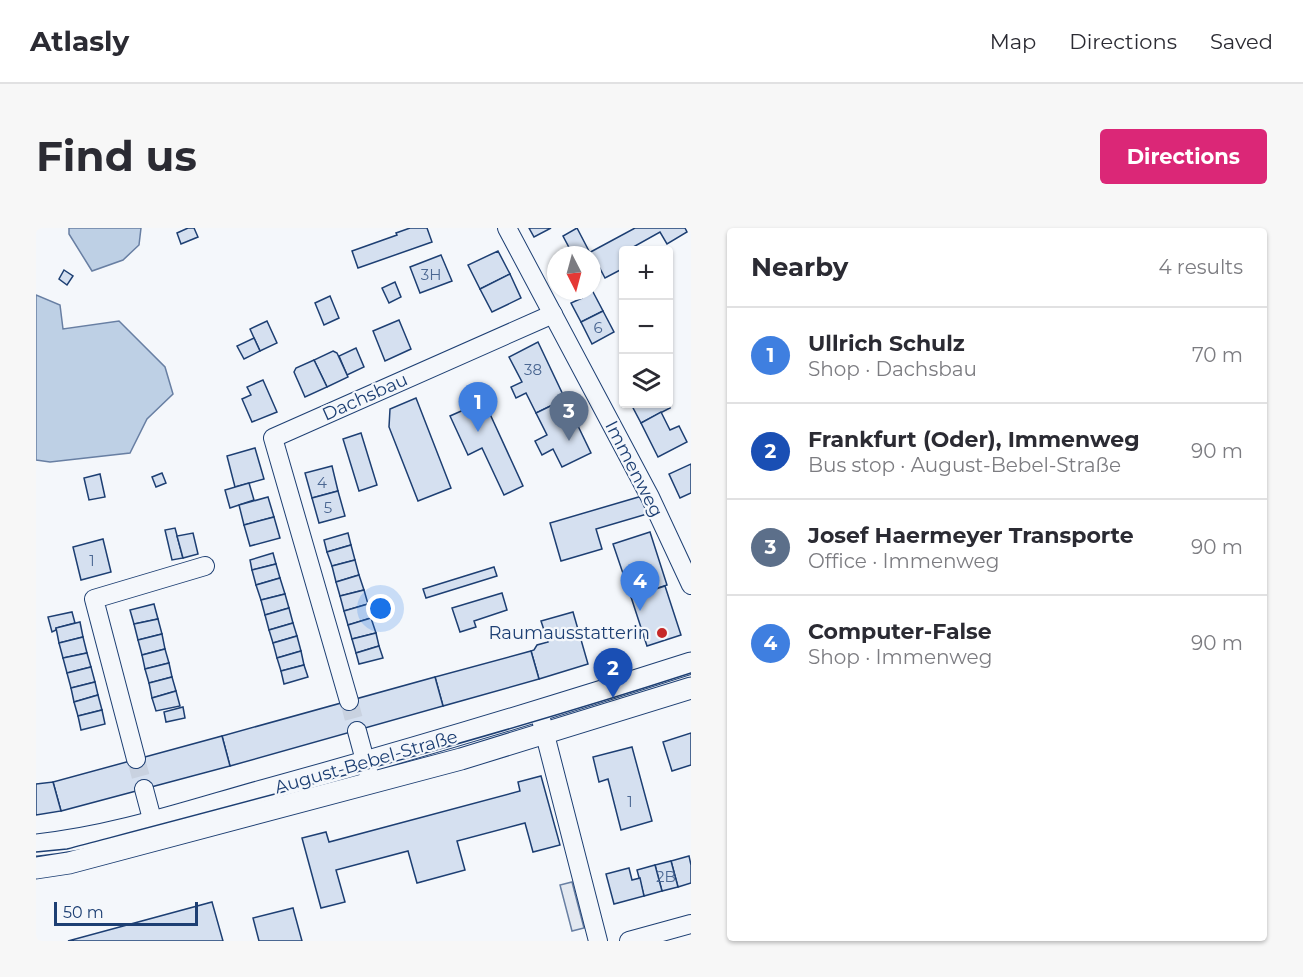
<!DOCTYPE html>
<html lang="en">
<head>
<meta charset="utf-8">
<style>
	body { margin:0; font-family:Montserrat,sans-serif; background:#f7f7f7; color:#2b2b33 }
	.controls { position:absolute; right:18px; top:18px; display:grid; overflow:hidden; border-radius:6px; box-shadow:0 2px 4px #0004 }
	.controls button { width:54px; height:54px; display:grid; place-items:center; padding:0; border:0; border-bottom:2px solid #e1e1e2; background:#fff; color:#2b2b33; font:30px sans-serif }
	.compass { position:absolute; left:511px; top:18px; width:54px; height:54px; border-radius:50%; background:#fff; box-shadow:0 2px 4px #0004; rotate:174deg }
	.scale { position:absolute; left:18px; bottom:15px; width:144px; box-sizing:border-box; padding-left:6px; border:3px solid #1d3f73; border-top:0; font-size:16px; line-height:21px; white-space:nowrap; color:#1d3f73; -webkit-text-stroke:4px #f4f7fb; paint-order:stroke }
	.you { position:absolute; left:345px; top:381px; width:21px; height:21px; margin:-15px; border:4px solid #fff; border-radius:50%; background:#1a73e8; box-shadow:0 0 0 9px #1a73e833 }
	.badge { display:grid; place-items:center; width:39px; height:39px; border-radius:50%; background:#db2777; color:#fff; font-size:20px; font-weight:700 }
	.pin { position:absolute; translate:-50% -50px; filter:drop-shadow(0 2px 3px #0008) }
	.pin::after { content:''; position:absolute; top:32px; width:21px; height:18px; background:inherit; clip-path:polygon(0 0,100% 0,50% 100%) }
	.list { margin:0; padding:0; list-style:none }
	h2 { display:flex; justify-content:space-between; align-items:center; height:78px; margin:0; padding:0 24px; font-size:26px }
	h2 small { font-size:20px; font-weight:400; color:#7c7c81 }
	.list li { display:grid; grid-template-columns:39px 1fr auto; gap:18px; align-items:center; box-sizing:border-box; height:96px; padding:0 24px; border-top:2px solid #e1e1e2 }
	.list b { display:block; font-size:22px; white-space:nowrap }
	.list p { margin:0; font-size:20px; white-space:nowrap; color:#7c7c81 }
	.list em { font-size:20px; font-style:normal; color:#7c7c81 }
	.icon { flex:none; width:33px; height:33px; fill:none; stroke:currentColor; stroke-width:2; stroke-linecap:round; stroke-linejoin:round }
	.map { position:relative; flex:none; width:655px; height:713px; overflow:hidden; border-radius:6px }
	header { display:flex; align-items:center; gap:36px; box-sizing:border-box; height:84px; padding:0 30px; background:#fff; border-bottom:2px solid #e1e1e2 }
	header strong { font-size:28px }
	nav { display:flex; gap:33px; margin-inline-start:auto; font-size:21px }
	.intro { display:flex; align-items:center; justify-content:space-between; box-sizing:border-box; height:144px; padding:0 36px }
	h1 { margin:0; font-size:42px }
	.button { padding:15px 27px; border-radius:6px; background:#db2777; color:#fff; font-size:21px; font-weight:700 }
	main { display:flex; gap:36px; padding:0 36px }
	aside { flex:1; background:#fff; border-radius:6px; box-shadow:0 2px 4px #0004 }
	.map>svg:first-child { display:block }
</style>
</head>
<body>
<header>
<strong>Atlasly</strong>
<nav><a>Map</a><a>Directions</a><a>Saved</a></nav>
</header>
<div class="intro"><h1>Find us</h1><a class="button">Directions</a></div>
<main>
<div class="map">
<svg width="655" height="713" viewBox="0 0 655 713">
	<rect width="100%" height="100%" fill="#f4f7fb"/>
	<path fill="#e3e8f0" stroke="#687fa3" stroke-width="1.5" d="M 536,654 L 548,700 L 536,703 L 524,657 Z"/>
	<g fill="#bed0e5" stroke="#687fa3" stroke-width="1.5">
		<path d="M 33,0 L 105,0 L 103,17 L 87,32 L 56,43 L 33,6 Z"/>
		<path d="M 0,67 L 24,77 L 27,101 L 83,93 L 129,139 L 137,166 L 111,191 L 94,225 L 14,234 L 0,232 Z"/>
	</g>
	<g fill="#d5e0f0" stroke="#1d3f73" stroke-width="1.5">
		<path d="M 152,0 L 158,0 L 162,9 L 145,16 L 141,5 Z"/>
		<path d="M 374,0 L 391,0 L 396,14 L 322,40 L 316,23 L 361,7 L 360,5 Z"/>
		<path d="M 493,0 L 515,0 L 498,9 Z"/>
		<path d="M 541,0 L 554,25 L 549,27 L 537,27 L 527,8 Z"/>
		<path d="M 599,0 L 649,0 L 651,4 L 631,16 L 624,4 L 592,22 L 588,22 L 588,40 L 569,50 L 560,33 L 556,35 L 556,27 L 549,27 Z"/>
		<path d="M 462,23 L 474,46 L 444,61 L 432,37 Z"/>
		<path d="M 405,27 L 416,53 L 384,65 L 374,39 Z"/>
		<path d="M 28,42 L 37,48 L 31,57 L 23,51 Z"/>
		<path d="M 474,46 L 485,70 L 456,84 L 444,61 Z"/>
		<path d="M 359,54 L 365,69 L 353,75 L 346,60 Z"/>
		<path d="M 556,62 L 567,83 L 545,94 L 535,75 L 546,70 L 543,63 Z"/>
		<path d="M 294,68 L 303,90 L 288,97 L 279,75 Z"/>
		<path d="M 567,83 L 578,104 L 556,116 L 545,94 Z"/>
		<path d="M 363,92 L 375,121 L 349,133 L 337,103 Z"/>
		<path d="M 231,93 L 241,115 L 224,123 L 214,101 Z"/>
		<path d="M 218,110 L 224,123 L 208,131 L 201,118 Z"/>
		<path d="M 502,114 L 529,171 L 500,185 L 490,165 L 480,170 L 475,159 L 486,154 L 473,129 Z"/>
		<path d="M 320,120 L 328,139 L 311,147 L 303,128 Z"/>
		<path d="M 297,123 L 301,125 L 312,149 L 291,159 L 278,132 Z"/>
		<path d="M 278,132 L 291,159 L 269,169 L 258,144 L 260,140 Z"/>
		<path d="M 227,152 L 241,184 L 216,194 L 206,171 L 215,167 L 211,159 Z"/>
		<path d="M 380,170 L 415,260 L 382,273 L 353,199 L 354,181 Z"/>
		<path d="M 529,171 L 555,225 L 526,239 L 517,221 L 506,227 L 499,213 L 511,207 L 500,185 Z"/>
		<path d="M 448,173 L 487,258 L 468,267 L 446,220 L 432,227 L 414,188 Z"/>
		<path d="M 595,176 L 631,176 L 634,180 L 605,195 Z"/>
		<path d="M 625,184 L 634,202 L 643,198 L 651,214 L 622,229 L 605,195 Z"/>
		<path d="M 325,205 L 341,257 L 323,263 L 307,211 Z"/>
		<path d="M 219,220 L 228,251 L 199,259 L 191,228 Z"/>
		<path d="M 655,236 L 655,265 L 644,270 L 633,246 Z"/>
		<path d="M 296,238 L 302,263 L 276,270 L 269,245 Z"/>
		<path d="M 126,245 L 130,255 L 120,259 L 116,249 Z"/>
		<path d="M 64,246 L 69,269 L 53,272 L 48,250 Z"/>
		<path d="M 213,255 L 218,272 L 194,280 L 189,262 Z"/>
		<path d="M 302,263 L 309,288 L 283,295 L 276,270 Z"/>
		<path d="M 606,268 L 611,286 L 560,301 L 566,321 L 525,333 L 514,295 Z"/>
		<path d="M 232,269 L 238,289 L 208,297 L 203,277 Z"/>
		<path d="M 238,289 L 244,310 L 214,318 L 208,297 Z"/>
		<path d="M 139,300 L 147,330 L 136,332 L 129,302 Z"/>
		<path d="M 614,304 L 631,357 L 595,369 L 577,316 Z"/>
		<path d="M 157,305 L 162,326 L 147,330 L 141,308 Z"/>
		<path d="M 312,305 L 315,317 L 291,324 L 288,312 Z"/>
		<path d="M 67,311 L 75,344 L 45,352 L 37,319 Z"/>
		<path d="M 315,317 L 319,332 L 296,338 L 291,324 Z"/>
		<path d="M 237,325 L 240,336 L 216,342 L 214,332 Z"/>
		<path d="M 319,332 L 323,347 L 300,354 L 296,338 Z"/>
		<path d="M 240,336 L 244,350 L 220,357 L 216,342 Z"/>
		<path d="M 458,339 L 461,348 L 390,370 L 387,361 Z"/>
		<path d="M 323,347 L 328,362 L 304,368 L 300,354 Z"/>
		<path d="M 244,350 L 249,366 L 225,372 L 220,357 Z"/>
		<path d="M 629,358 L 645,407 L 611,418 L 595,369 Z"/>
		<path d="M 328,362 L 332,376 L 308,383 L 304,368 Z"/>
		<path d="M 466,365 L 471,382 L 438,393 L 440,399 L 424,404 L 416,380 Z"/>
		<path d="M 249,366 L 253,380 L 229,387 L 225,372 Z"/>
		<path d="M 118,376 L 122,391 L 98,396 L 94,382 Z"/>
		<path d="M 332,376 L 335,390 L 312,397 L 308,383 Z"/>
		<path d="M 253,380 L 257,395 L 233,402 L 229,387 Z"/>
		<path d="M 36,384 L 39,395 L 20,400 L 20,402 L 16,404 L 12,389 Z"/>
		<path d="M 537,384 L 552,436 L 503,451 L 495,423 L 498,422 L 501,417 L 512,414 L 505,393 Z"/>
		<path d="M 335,390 L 340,405 L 316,411 L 312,397 Z"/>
		<path d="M 122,391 L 126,406 L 102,412 L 98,396 Z"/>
		<path d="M 44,394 L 47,409 L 23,415 L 20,400 Z"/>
		<path d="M 257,395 L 261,408 L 237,415 L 233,402 Z"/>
		<path d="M 340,405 L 343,418 L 320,425 L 316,411 Z"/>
		<path d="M 126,406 L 129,421 L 106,427 L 102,412 Z"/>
		<path d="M 261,408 L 265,423 L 241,430 L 237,415 Z"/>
		<path d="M 47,409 L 51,425 L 27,430 L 23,415 Z"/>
		<path d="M 343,418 L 347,430 L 323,436 L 320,425 Z"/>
		<path d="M 129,421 L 133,435 L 109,441 L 106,427 Z"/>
		<path d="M 265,423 L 268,437 L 245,443 L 241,430 Z"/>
		<path d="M 495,423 L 503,451 L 407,478 L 399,449 Z"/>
		<path d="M 51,425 L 55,439 L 31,445 L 27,430 Z"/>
		<path d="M 133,435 L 136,449 L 113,455 L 109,441 Z"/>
		<path d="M 268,437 L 272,449 L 248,456 L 245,443 Z"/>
		<path d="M 55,439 L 59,454 L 35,460 L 31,445 Z"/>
		<path d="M 136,449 L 140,463 L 116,470 L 113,455 Z"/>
		<path d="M 399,449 L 407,478 L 194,538 L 186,508 Z"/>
		<path d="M 59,454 L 62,467 L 38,474 L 35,460 Z"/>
		<path d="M 140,463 L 144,478 L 120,483 L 116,470 Z"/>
		<path d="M 62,467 L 66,482 L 42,488 L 38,474 Z"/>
		<path d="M 147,479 L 149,490 L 130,494 L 128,484 Z"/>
		<path d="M 66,482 L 69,496 L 45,502 L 42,488 Z"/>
		<path d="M 655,505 L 655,537 L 636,543 L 627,514 Z"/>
		<path d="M 186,508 L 194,538 L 25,583 L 17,554 Z"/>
		<path d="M 596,519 L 616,593 L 585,602 L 572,551 L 563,554 L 557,529 Z"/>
		<path d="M 505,548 L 524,617 L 497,624 L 489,595 L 421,613 L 429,642 L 381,655 L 372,623 L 300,642 L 309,674 L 285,680 L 266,610 L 290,604 L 293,614 L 484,563 L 482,554 Z"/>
		<path d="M 17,554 L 25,583 L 0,587 L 0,556 Z"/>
		<path d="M 653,628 L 655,637 L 655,655 L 642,659 L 635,633 Z"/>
		<path d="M 635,633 L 642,659 L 626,663 L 619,637 Z"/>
		<path d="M 619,637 L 626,663 L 608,668 L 601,642 Z"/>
		<path d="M 593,640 L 596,652 L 604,650 L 608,668 L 578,676 L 570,646 Z"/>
		<path d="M 176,674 L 187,713 L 32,713 Z"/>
		<path d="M 257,680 L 266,713 L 223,713 L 217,690 Z"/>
	</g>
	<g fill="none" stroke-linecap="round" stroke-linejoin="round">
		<g stroke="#c9d2e0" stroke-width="18" stroke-dasharray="18 9" stroke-linecap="butt">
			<path d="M 313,473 L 321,503"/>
			<path d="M 100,531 L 108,561"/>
		</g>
		<defs>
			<g id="minor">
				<path d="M 471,0 L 614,269 L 655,357"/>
				<path d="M 313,473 L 237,210 L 517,86"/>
				<path d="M 505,491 L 562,713"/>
				<path d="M 321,503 L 333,547"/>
				<path d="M 100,531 L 58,371 L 169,338"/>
				<path d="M 108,561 L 120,606"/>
				<path d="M 593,713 L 655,696"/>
			</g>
			<g id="tertiary">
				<path d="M 0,617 C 78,609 154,583 229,562 C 372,523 514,480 655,435"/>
				<path d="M 0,640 L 33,635 L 425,531 L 655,460"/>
			</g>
		</defs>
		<use href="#minor" stroke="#1d3f73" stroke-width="20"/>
		<use href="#tertiary" stroke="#1d3f73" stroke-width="23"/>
		<use href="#minor" stroke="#f4f7fb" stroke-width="18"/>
		<use href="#tertiary" stroke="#f4f7fb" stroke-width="21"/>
		<path stroke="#1d3f73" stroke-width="1.5" d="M 0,624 L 31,621 C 240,566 449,512 655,445"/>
	</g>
	<circle fill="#c62828" stroke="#f4f7fb" stroke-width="2" cx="626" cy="405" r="6"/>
	<g text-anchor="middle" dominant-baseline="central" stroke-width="4.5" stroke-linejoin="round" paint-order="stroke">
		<g font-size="15" fill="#4b6792">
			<text x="395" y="46">3H</text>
			<text x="562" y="99">6</text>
			<text x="497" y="141">38</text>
			<text x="286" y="254">4</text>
			<text x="292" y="279">5</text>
			<text x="56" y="332">1</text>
			<text x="594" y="573">1</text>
			<text x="630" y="648">2B</text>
		</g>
		<g font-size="18" fill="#1d3f73" stroke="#f4f7fb">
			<text transform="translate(329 169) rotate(-24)">Dachsbau</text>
			<text transform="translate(598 241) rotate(63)">Immenweg</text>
			<text transform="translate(330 534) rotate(-16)">August-Bebel-Straße</text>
		</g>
		<g font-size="18" fill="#1d3f73" stroke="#f4f7fb" text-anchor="end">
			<text x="614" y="405">Raumausstatterin</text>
		</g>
	</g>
</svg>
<div class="controls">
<button>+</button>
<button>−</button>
<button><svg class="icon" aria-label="layers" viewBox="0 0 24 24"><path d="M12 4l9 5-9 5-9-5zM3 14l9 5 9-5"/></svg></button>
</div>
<svg class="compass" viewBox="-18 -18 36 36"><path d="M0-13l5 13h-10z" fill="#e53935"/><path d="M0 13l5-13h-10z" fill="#7c7c81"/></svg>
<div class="scale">50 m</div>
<div class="you"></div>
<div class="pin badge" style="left:442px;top:204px;background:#3f7fe0">1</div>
<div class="pin badge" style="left:577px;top:470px;background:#1a4fb4">2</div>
<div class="pin badge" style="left:533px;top:213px;background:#5c6f8a">3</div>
<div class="pin badge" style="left:604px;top:383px;background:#3f7fe0">4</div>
</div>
<aside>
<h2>Nearby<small>4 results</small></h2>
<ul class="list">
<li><span class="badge" style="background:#3f7fe0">1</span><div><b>Ullrich Schulz</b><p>Shop · Dachsbau</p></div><em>70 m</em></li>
<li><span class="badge" style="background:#1a4fb4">2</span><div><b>Frankfurt (Oder), Immenweg</b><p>Bus stop · August-Bebel-Straße</p></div><em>90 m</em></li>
<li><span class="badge" style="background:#5c6f8a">3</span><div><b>Josef Haermeyer Transporte</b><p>Office · Immenweg</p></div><em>90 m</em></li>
<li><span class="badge" style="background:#3f7fe0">4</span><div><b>Computer-False</b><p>Shop · Immenweg</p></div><em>90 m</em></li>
</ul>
</aside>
</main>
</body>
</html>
